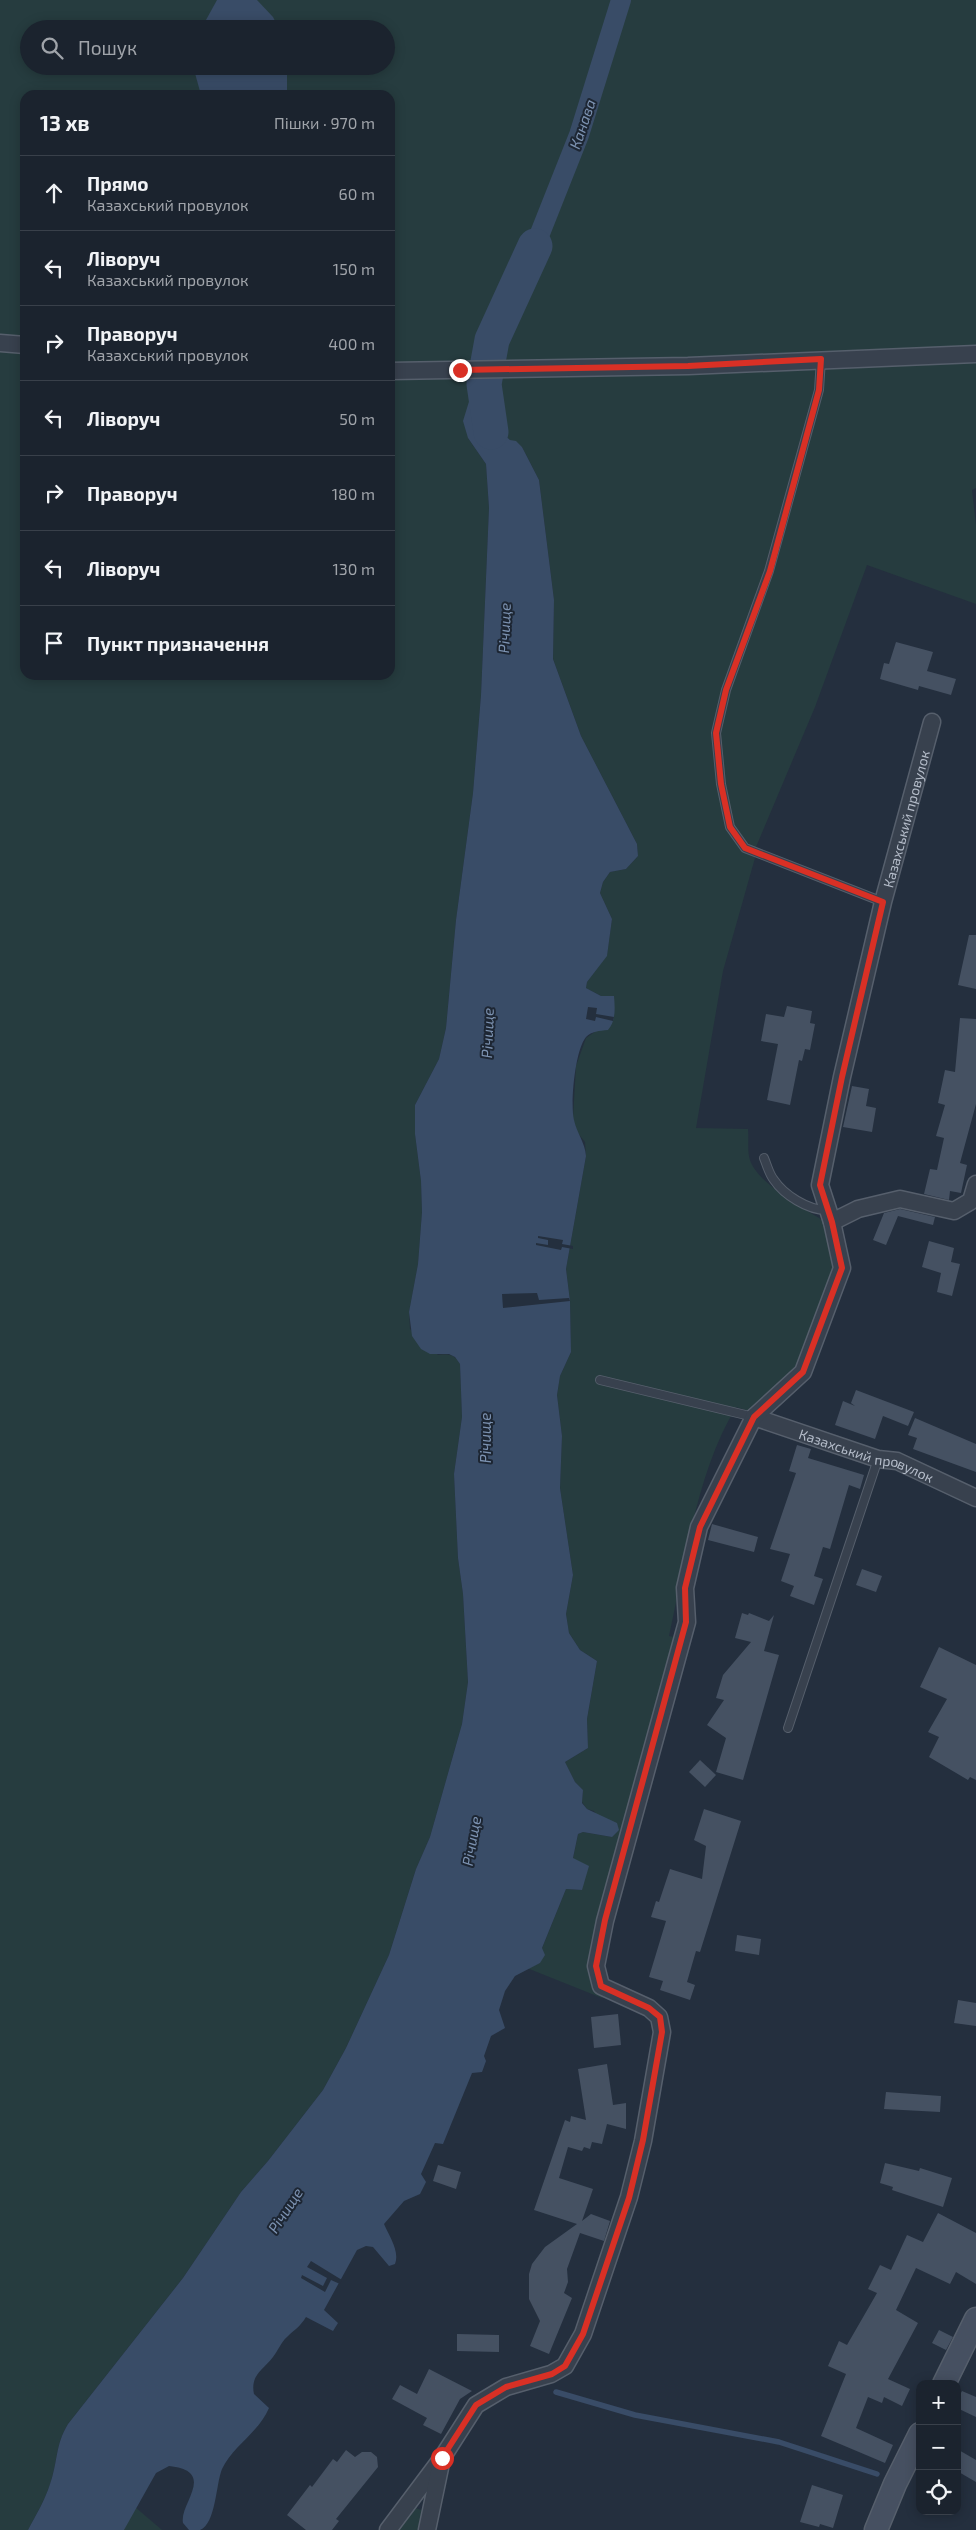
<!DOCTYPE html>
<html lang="uk">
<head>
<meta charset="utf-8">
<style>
	body { margin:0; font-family:"Exo 2",sans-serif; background:#282f3a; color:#f1f3f6 }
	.controls { position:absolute; right:15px; bottom:15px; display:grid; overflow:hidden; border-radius:10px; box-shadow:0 2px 12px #0003 }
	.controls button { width:45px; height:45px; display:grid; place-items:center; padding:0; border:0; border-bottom:1px solid #39404a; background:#1b232e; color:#f1f3f6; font:25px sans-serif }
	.stop { position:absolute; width:15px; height:15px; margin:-11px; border:4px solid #d93025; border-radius:50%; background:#fff }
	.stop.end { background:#d93025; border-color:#fff; box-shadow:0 1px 5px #0008 }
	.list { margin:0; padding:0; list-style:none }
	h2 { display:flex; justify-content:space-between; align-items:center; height:65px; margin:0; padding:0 20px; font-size:21px }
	h2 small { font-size:16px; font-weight:400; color:#a0a4aa }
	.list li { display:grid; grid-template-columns:32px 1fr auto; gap:15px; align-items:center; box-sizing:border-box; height:75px; padding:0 20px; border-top:1px solid #39404a }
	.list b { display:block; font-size:19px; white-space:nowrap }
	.list p { margin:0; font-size:16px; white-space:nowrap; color:#a0a4aa }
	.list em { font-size:16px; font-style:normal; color:#a0a4aa }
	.icon { flex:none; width:28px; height:28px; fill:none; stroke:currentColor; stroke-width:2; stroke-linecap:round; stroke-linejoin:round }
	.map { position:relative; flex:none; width:976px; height:2530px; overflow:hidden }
	.search { position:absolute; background:#1b232e; box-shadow:0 2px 12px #0003; left:20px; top:20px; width:375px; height:55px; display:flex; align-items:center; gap:12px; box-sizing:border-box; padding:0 18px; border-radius:28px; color:#a0a4aa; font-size:19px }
	.panel { position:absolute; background:#1b232e; box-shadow:0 2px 12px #0003; left:20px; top:90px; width:375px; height:590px; border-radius:15px }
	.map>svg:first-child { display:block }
</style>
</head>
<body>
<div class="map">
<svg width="976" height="2530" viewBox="0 0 976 2530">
	<rect width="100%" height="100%" fill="#242f3e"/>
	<g fill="#263c3f" fill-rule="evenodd">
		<path d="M 0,0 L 976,0 L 976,488 L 972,490 L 976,525 L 976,604 L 867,565 L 815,707 L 756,847 L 755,858 L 723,971 L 696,1128 L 748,1129 C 749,1139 747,1152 750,1160 C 757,1183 805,1209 824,1221 L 835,1267 L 822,1296 L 799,1365 L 752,1412 L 736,1407 C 696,1474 686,1559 669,1636 L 691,1640 L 651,1770 L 602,1964 L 609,1986 L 602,1998 L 527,1968 L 540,1963 L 542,1948 L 566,1889 L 582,1890 L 573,1859 L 578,1834 L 583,1832 L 612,1837 L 594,1811 L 587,1809 L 582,1802 L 583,1790 L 575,1782 L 565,1762 L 588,1748 L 587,1719 L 597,1661 L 580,1650 L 569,1633 L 566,1614 L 573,1575 L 560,1488 L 562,1436 L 557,1395 L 560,1376 L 571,1352 L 570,1301 L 566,1269 L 586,1156 L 585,1142 L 577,1132 L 573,1118 L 576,1066 L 586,1038 L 596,1031 L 614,996 L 601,996 L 586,988 L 587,982 L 607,955 L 612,919 L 600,893 L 603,882 L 610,872 L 626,869 L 638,856 L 637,844 L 581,736 L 553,659 L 554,600 L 539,480 L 522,447 L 510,440 L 495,426 L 491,387 L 468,438 L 486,464 L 489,508 L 481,695 L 473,793 L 456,920 L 446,1028 L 439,1059 L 415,1105 L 415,1134 L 421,1181 L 422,1212 L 418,1264 L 409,1312 L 410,1329 L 438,1355 C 449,1354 454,1354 460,1364 L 462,1417 L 454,1474 L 458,1558 L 463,1594 L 468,1682 L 462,1724 L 430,1837 L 416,1869 L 389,1955 L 346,2048 L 323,2090 L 268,2161 L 241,2192 L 183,2278 L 68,2424 C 55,2445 58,2462 50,2484 C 45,2500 36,2515 28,2530 L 0,2530 ZM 29,29 L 386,29 L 386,66 L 29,66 ZM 25,95 L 390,95 L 390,675 L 25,675 Z"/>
		<path d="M 135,2507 L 162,2530 L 124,2530 Z"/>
		<path d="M 415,2508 L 425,2511 L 422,2530 L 394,2530 Z"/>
	</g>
	<g fill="#394c67">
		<path d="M 217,0 L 257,0 L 273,17 L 279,29 L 201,29 Z"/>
		<path d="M 193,66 L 287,66 L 287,93 L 201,95 Z"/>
		<path d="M 475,382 L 492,387 L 495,426 L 510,440 L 516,441 L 522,447 L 539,480 L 554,600 L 553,659 L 581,736 L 637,844 L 638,856 L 626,869 L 610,872 L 603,882 L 600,893 L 612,919 L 607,956 L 587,982 L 586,988 L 601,996 L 614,996 C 615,1008 616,1021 608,1030 C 599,1031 592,1031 586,1037 C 575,1050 570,1104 574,1120 C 577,1134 585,1142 586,1156 L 566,1269 L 570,1301 L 571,1352 L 560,1376 L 557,1395 L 562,1436 L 560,1488 L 573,1575 L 566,1614 L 569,1633 L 580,1650 L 597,1661 L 587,1719 L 588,1748 L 565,1762 L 575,1782 L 583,1790 L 582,1803 L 587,1809 L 617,1823 L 619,1830 L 612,1837 L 583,1832 L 578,1834 L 573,1858 L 589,1866 L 582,1890 L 566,1889 L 542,1948 L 545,1955 L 540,1963 L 515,1976 L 505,1991 L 499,2010 L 505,2028 L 491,2036 L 484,2056 L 486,2061 L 482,2072 L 472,2073 L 443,2144 L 435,2143 L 421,2174 L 426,2182 L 420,2194 L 404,2201 L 384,2224 C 389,2236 400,2251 395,2264 L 389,2266 L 373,2247 L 366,2246 L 357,2250 L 324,2310 L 338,2323 L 333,2331 L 306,2317 C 300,2327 294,2330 287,2337 C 281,2342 278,2351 273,2357 C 263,2370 250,2375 254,2394 L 269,2408 C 259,2432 233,2446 222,2469 C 216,2483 216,2524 200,2530 C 197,2530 192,2530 189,2530 L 183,2523 C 179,2504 218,2471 169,2466 L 156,2473 L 124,2530 L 28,2530 C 36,2515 45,2500 50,2484 C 58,2462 55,2445 68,2424 L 183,2278 L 241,2192 L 268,2161 L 323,2090 L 346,2048 L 389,1955 L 416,1869 L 430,1837 L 462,1724 L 468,1682 L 463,1594 L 458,1558 L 454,1474 L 462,1417 L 460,1364 L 455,1357 L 449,1354 L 430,1354 L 421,1349 L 412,1336 L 409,1312 L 418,1264 L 422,1212 L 421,1181 L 415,1134 L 415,1105 L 439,1059 L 446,1028 L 456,920 L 473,793 L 481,695 L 489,508 L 486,464 L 468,438 L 463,421 Z"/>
	</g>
	<g fill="#242f3e">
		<path d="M 588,1007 L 597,1008 L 596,1014 L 614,1017 L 613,1021 L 596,1017 L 595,1021 L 586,1019 Z"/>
		<path d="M 538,1236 L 563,1240 L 562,1244 L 573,1246 L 573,1249 L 562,1247 L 561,1250 L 536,1245 L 536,1243 L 548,1245 L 548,1240 L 538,1238 Z"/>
		<path d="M 537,1293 L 539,1300 L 569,1298 L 570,1301 L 503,1308 L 502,1294 Z"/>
		<path d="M 311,2261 L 342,2280 L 340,2284 L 331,2280 L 325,2292 L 301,2278 L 302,2275 L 323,2286 L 327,2278 L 307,2267 Z"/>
	</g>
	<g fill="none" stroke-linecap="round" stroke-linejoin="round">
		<path stroke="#394c67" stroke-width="5.5" d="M 556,2392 L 635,2415 L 779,2442 L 877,2474"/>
		<path stroke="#394c67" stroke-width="20" d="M 535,246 L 579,135 L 621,0"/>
		<path stroke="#394c67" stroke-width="35" d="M 491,432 L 484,384 L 492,340 L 535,246"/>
	</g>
	<g fill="#455162">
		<path d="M 896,642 L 933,652 L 927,671 L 956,679 L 951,695 L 919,686 L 918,690 L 880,679 L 884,663 L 889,664 Z"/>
		<path d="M 969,935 L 976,935 L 976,989 L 958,985 Z"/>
		<path d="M 787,1006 L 812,1011 L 810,1023 L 815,1024 L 810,1050 L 805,1049 L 802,1061 L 799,1060 L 790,1105 L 767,1100 L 778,1044 L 761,1041 L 766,1014 L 784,1017 Z"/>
		<path d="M 960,1018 L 976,1019 L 976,1104 L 960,1163 L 967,1165 L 961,1193 L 950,1191 L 949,1200 L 924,1194 L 930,1169 L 937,1170 L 944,1138 L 936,1136 L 945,1105 L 938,1103 L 945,1070 L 955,1072 Z"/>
		<path d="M 852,1086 L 869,1089 L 866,1106 L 876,1108 L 872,1132 L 843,1127 Z"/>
		<path d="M 900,1209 L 935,1217 L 933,1225 L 898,1216 L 886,1245 L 873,1240 L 884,1213 Z"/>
		<path d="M 929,1241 L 954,1248 L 951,1262 L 960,1264 L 952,1296 L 937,1292 L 941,1273 L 922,1267 Z"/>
		<path d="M 856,1390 L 914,1412 L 908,1426 L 883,1416 L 875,1439 L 835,1425 L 843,1401 L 855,1406 L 851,1403 Z"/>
		<path d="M 915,1418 L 976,1444 L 976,1472 L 913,1449 L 917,1438 L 908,1435 Z"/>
		<path d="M 797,1445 L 811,1449 L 808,1458 L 864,1475 L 860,1489 L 849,1485 L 830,1549 L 823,1547 L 814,1576 L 823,1579 L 814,1605 L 790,1596 L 794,1586 L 781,1581 L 790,1554 L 770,1549 L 796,1473 L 789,1471 Z"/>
		<path d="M 712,1524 L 758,1537 L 754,1552 L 708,1540 Z"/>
		<path d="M 862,1569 L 882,1576 L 876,1592 L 856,1585 Z"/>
		<path d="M 742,1613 L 748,1615 L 749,1613 L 769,1621 L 774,1615 L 764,1651 L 779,1655 L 743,1780 L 716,1772 L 726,1738 L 707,1725 L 724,1700 L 716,1698 L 723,1675 L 751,1642 L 735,1638 Z"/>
		<path d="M 939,1647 L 976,1665 L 976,1780 L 970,1777 L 968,1780 L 929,1757 L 939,1737 L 928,1732 L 947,1699 L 920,1687 Z"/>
		<path d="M 700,1760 L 716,1775 L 705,1787 L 689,1772 Z"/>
		<path d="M 704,1809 L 741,1821 L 700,1952 L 696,1951 L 687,1982 L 695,1985 L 690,2000 L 660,1990 L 663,1981 L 649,1977 L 666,1921 L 651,1917 L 656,1901 L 659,1902 L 670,1869 L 702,1879 L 706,1846 L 694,1840 Z"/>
		<path d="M 737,1935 L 761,1939 L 759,1955 L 735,1951 Z"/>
		<path d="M 958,2000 L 976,2003 L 976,2026 L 954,2023 Z"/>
		<path d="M 618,2014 L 621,2045 L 594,2048 L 591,2017 Z"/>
		<path d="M 607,2064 L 613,2105 L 626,2103 L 626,2129 L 607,2124 L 602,2144 L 592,2142 L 590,2149 L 584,2147 L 582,2151 L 568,2147 L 559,2178 L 593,2189 L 582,2221 L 591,2214 L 610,2221 L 604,2241 L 580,2233 L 567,2269 L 568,2282 L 564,2293 L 572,2298 L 549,2354 L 530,2346 L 540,2321 L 529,2299 L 529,2274 L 532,2264 L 545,2247 L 577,2224 L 534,2210 L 565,2120 L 570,2122 L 571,2116 L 586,2120 L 578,2069 Z"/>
		<path d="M 886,2092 L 941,2096 L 940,2112 L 884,2109 Z"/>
		<path d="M 885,2163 L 919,2171 L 920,2168 L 952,2178 L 943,2207 L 892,2190 L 893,2187 L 880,2183 Z"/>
		<path d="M 438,2165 L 461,2172 L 456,2189 L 433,2181 Z"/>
		<path d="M 938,2213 L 976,2233 L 976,2284 L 956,2272 L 950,2284 L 916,2268 L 896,2310 L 918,2323 L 888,2379 L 910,2389 L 902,2406 L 884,2397 L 882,2403 L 868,2397 L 856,2428 L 893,2445 L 885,2463 L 821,2436 L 846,2374 L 828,2366 L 839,2341 L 847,2345 L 877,2293 L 868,2289 L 880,2265 L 891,2270 L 907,2235 L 923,2242 Z"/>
		<path d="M 939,2330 L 953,2337 L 946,2350 L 932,2343 Z"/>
		<path d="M 457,2334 L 499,2335 L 499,2352 L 457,2351 Z"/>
		<path d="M 429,2369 L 472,2391 L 460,2399 L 441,2434 L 423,2425 L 427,2418 L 392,2399 L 400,2385 L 417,2394 Z"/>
		<path d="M 962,2391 L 976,2397 L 976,2417 L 957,2408 L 957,2400 Z"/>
		<path d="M 957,2449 L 976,2460 L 976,2482 L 957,2471 Z"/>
		<path d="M 346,2450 L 355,2457 L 362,2452 L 371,2452 L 377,2457 L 378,2467 L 336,2519 L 339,2521 L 332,2530 L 306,2530 L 287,2515 L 310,2485 L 312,2487 L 333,2459 L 337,2462 Z"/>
		<path d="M 812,2485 L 843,2495 L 833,2528 L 820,2524 L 819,2527 L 800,2522 Z"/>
	</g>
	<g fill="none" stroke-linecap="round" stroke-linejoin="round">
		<defs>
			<g id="lane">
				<path d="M 821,359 L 819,390 L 769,571 L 726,690 L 716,733 L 721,784 L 730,827 L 745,848 L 883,902"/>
				<path d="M 764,1158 C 767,1165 769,1174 774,1180 C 784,1195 808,1210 826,1210"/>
				<path d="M 600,1380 L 754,1417"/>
				<path d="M 788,1728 L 878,1459"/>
			</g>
			<g id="street">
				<path d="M 0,343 L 25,345"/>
				<path d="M 390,371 L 688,366 L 976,354"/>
				<path d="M 832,1222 L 858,1209 L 900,1199 L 954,1211 L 971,1201 L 976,1184"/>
				<path id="s1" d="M 754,1417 L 878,1459 L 897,1461 L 976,1498"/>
				<path id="s2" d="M 388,2530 L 442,2458 L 476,2405 L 506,2387 L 551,2374 L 565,2366 L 583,2334 L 629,2197 L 643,2141 L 662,2032 L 659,2017 L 649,2008 L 601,1986 L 596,1966 L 605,1921 L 687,1622 L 685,1588 L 699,1527 L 754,1417 L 803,1372 L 842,1268 L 832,1222 L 820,1185 L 842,1077 L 883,902 L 932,722"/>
				<path d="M 427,2530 L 441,2463"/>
			</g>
			<g id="secondary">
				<path d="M 944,2384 L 976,2319"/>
				<path d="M 876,2530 L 895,2484 L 920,2434"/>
			</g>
		</defs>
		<use href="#lane" stroke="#565f6c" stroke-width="10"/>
		<use href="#street" stroke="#565f6c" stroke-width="19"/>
		<use href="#secondary" stroke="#565f6c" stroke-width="25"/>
		<use href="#lane" stroke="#38414e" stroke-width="8"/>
		<use href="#street" stroke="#38414e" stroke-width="16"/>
		<use href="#secondary" stroke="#465061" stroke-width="22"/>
	</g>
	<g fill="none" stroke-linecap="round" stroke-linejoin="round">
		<path stroke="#d93025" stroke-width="6" d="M 442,2458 L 476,2405 L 506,2387 L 552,2374 L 565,2366 L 583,2334 L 629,2198 L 643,2140 L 662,2032 L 660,2017 L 649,2008 L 601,1986 L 596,1966 L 605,1920 L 686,1622 L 685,1588 L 700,1527 L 754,1417 L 803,1372 L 842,1268 L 832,1222 L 820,1185 L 842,1077 L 883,902 L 745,848 L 730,827 L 721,784 L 716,733 L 726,690 L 770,571 L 819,390 L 821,359 L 688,366 L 460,370"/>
	</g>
	<g text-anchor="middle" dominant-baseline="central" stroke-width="4" stroke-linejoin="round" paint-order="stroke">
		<g font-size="14" fill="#b4bcc9" stroke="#1d2633">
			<text stroke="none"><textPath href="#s2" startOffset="1918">Казахський провулок</textPath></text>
			<text stroke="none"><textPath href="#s1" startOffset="119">Казахський провулок</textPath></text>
		</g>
		<g font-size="15" font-style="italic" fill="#7c92b1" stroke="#1d2633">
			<text transform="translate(582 124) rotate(-71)">Канава</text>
			<text transform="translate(504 628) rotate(-88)">Річище</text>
			<text transform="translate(487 1033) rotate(-88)">Річище</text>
			<text transform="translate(485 1438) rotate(-90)">Річище</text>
			<text transform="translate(471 1841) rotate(-80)">Річище</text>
			<text transform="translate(285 2210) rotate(-57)">Річище</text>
		</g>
	</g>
</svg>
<div class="controls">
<button>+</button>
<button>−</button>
<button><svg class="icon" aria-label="locate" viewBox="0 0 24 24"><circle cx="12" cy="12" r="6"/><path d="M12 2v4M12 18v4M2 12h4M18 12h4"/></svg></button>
</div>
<div class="stop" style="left:442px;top:2458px"></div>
<div class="stop end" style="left:460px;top:370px"></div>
<div class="search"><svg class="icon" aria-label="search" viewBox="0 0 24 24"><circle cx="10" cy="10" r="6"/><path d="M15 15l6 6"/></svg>Пошук</div>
<section class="panel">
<h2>13 хв<small>Пішки · 970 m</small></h2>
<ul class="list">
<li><svg class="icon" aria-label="ahead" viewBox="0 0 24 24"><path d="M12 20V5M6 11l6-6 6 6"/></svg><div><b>Прямо</b><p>Казахський провулок</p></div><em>60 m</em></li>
<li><svg class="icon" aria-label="left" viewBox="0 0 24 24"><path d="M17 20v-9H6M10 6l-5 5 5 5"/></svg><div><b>Ліворуч</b><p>Казахський провулок</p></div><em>150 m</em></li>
<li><svg class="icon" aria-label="right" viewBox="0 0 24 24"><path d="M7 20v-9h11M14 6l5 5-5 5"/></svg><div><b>Праворуч</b><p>Казахський провулок</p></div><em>400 m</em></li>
<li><svg class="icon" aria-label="left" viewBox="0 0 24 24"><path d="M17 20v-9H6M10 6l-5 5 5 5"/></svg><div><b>Ліворуч</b></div><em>50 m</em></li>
<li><svg class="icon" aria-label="right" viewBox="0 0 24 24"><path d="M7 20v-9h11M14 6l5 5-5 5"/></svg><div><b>Праворуч</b></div><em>180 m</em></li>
<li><svg class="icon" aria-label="left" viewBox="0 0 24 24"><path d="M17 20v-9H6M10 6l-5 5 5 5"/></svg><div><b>Ліворуч</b></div><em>130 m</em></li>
<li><svg class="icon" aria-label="arrive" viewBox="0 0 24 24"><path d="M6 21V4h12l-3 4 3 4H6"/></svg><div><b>Пункт призначення</b></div></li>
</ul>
</section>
</div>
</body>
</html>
